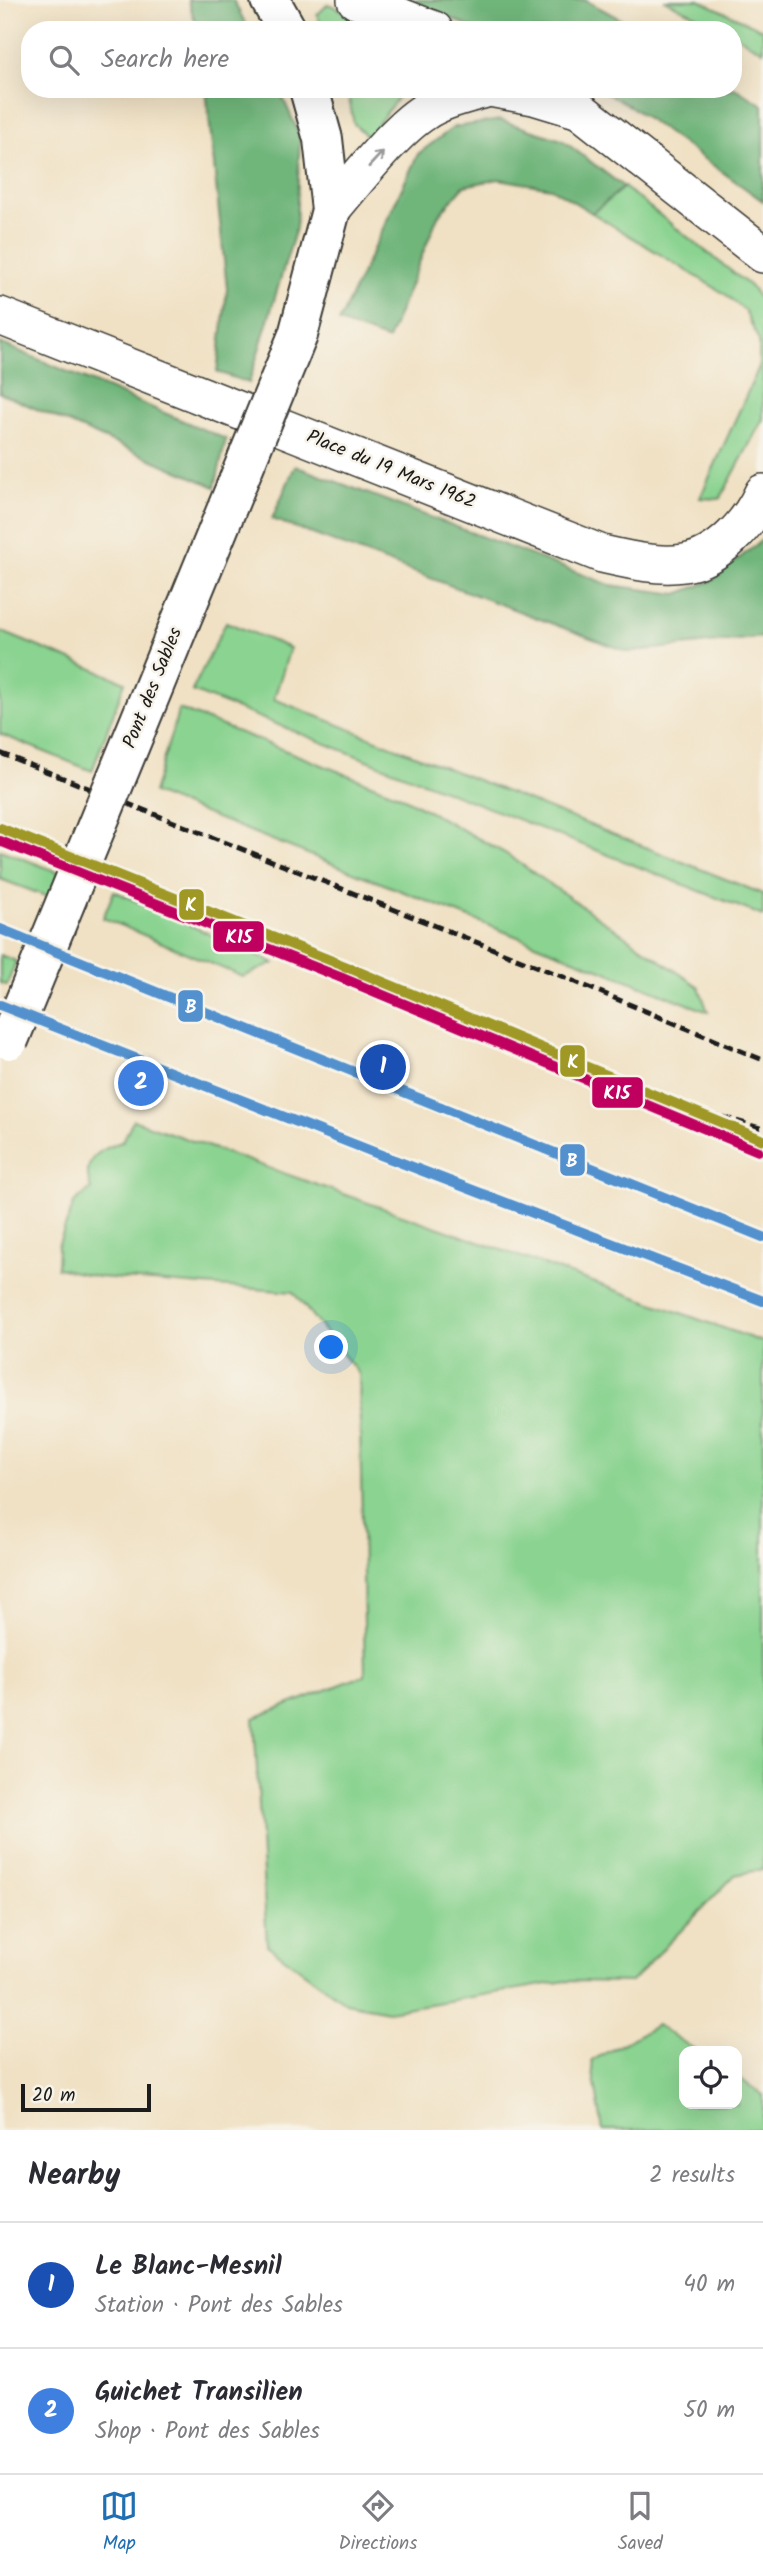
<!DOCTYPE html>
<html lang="en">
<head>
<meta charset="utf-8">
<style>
	body { margin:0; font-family:Kalam,sans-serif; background:#f7f7f7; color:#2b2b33 }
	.controls { position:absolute; right:21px; bottom:21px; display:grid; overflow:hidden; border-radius:14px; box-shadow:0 7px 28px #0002 }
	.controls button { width:63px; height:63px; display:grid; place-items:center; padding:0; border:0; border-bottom:2px solid #e1e1e2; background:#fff; color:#2b2b33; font:35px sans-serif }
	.scale { position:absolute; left:21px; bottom:18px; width:130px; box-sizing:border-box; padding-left:7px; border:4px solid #1c1c1c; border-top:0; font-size:19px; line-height:24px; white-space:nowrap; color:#1c1c1c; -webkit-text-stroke:5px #f7f3e8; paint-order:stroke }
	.you { position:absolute; left:332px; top:1348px; width:24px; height:24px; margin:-18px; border:5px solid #fff; border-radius:50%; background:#1a73e8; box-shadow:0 0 0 10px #1a73e833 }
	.badge { display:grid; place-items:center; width:46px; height:46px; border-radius:50%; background:#1f6fb2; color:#fff; font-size:23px; font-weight:700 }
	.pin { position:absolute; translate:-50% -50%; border:4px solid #fff; box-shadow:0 2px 7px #0006 }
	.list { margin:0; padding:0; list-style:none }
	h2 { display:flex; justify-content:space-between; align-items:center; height:91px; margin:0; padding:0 28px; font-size:30px }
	h2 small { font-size:23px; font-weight:400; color:#7c7c81 }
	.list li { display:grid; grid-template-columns:46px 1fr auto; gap:21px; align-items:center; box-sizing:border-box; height:126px; padding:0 28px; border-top:2px solid #e1e1e2 }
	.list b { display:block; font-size:26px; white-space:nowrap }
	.list p { margin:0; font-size:23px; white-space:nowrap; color:#7c7c81 }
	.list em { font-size:23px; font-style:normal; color:#7c7c81 }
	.icon { flex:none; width:38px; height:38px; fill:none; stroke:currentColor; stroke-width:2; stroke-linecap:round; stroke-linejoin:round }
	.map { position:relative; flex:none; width:763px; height:2130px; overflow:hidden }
	.search { position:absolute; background:#fff; box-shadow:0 7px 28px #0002; left:21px; right:21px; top:21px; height:77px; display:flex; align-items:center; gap:18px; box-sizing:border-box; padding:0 24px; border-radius:28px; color:#7c7c81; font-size:26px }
	.sheet { height:343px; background:#fff }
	nav { display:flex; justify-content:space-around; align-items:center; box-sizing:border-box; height:98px; border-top:2px solid #e1e1e2; background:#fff; font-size:19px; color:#7c7c81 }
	nav a { display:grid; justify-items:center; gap:4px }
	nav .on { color:#1f6fb2 }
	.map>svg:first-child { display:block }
</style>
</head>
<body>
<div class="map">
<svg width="763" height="2130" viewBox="0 0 763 2130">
	<rect width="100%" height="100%" fill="#f7f3e8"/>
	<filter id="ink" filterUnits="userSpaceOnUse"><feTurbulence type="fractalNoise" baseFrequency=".0143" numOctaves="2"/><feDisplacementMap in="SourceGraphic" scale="14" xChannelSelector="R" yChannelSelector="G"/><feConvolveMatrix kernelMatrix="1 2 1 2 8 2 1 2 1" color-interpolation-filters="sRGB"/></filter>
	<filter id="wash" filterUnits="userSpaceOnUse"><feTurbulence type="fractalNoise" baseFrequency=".00686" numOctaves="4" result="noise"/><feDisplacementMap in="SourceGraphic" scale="28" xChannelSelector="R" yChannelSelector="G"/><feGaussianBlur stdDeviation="1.57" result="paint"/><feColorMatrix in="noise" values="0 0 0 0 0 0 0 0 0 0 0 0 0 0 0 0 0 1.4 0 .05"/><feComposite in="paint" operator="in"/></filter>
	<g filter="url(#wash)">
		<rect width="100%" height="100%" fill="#f0e1c4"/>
		<g fill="#8ad390" stroke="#537856" stroke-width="2">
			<path d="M 664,0 L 699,0 L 763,30 L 763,51 L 733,34 L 733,30 L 726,30 Z"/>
			<path d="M 328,4 L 387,30 L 323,30 L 317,15 Z"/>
			<path d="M 347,89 L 413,89 L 399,96 L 368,137 L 354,124 Z"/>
			<path d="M 624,187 L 750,286 L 763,303 L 763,419 L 720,499 L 700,498 L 759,367 L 759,341 L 745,311 L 725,294 L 592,213 Z"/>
			<path d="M 226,622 L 290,648 L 274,699 L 763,894 L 763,916 L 192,691 Z"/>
			<path d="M 0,631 L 125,682 L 92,771 L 0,734 Z"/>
			<path d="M 179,709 L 399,795 L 505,853 L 699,987 L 708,1012 L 153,793 Z"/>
			<path d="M 0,850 L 61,873 L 48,897 L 0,879 Z"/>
			<path d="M 114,891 L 274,963 L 243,977 L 103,918 Z"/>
			<path d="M 0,955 L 16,961 L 7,985 L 0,983 Z"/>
			<path d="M 133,1120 L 763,1342 L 763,1869 L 735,1875 L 631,1982 L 566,1981 L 388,2011 L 346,2003 L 267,1945 L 254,1718 L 365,1675 L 359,1374 L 293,1292 L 98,1277 L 57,1268 L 58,1246 L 74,1203 L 91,1189 C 80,1158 99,1151 123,1141 Z"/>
			<path d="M 657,2025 L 697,2051 L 684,2051 L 684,2104 L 737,2104 L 737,2077 L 763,2095 L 763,2130 L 603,2130 L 591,2061 Z"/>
		</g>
		<g fill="#6fb57a" stroke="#46684b" stroke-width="2">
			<path d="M 188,0 L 233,0 L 249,30 L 198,30 Z"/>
			<path d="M 410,0 L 585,0 L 641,30 L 477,30 Z"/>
			<path d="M 733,87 L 763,105 L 763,201 L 630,106 L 598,89 L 733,89 Z"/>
			<path d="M 206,89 L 279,89 L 300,136 L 296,228 L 249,383 L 217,372 L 227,289 Z"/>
			<path d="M 500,120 L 562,140 L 624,187 L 592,213 L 551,188 L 499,179 L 464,186 L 438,216 L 388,340 L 339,322 L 418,154 L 454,127 Z"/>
			<path d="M 0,343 L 226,439 L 215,487 L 0,393 Z"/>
			<path d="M 295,466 L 610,585 L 677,594 L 711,581 L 763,539 L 763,637 L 628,652 L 272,519 Z"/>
		</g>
	</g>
	<g filter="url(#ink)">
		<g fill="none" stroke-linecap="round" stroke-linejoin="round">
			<defs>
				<g id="minor">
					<path d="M 356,0 L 434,30"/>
					<path d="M 495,89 L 534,96 L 577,109"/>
					<path d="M 553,89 L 763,254"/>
					<path d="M 331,210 C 355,182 394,131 424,112 C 442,100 465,95 485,89"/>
					<path d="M 0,316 L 602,554 C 629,560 657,567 684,563 C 719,558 750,522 763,493"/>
				</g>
				<g id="secondary">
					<path d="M 270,0 L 287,30"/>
					<path d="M 298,335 L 331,210 L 323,139 L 309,89"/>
				</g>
			</defs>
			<use href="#minor" stroke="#3c3a35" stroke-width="40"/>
			<use href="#secondary" stroke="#3c3a35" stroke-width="42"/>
			<use href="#minor" stroke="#fff" stroke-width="37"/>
			<use href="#secondary" stroke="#fff" stroke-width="38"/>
			<g stroke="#1c1c1c" stroke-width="5" stroke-dasharray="10 5" stroke-linecap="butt">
				<path d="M 0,753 L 554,973 L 763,1060"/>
				<path d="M 596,1069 L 716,1115 L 763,1129"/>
			</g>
			<defs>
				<path id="secondary-bridge" d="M 9,1040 L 298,335"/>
			</defs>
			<use href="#secondary-bridge" stroke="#3c3a35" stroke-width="42" stroke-linecap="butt"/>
			<use href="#secondary-bridge" stroke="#fff" stroke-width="38"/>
			<defs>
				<g id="rail-1">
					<path d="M 0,929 L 763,1237"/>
					<path d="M 0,1005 L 381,1155 L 763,1301"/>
				</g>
				<path id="rail-2" d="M 0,828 L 347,967 L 763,1140"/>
				<path id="rail-3" d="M 0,841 L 342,978 L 758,1151"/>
			</defs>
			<use href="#rail-1" stroke="#f7f3e8" stroke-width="16"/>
			<use href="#rail-2" stroke="#f7f3e8" stroke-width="16"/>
			<use href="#rail-3" stroke="#f7f3e8" stroke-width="16"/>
			<use href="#rail-1" stroke="#5291ce" stroke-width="10"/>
			<use href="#rail-2" stroke="#9f9825" stroke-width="10"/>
			<use href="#rail-3" stroke="#bf005f" stroke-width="10"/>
		</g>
		<defs><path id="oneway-shaft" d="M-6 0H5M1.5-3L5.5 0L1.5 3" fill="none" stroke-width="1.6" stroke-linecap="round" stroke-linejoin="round" transform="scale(1.75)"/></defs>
		<use stroke="#999" href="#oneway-shaft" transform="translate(376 159) rotate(-47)"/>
	</g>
	<g text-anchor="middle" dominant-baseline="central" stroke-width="5" stroke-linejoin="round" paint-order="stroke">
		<g font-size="19" fill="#1c1c1c" stroke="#f7f3e8">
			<text transform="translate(391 470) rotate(22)">Place du 19 Mars 1962</text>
			<text transform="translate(153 688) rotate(-68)">Pont des Sables</text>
		</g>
	</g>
	<g stroke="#f7f3e8" stroke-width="2.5">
		<rect x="178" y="888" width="27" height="33" rx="7" fill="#9f9825"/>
		<rect x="212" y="920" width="53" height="33" rx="7" fill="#bf005f"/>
		<rect x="177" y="989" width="27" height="34" rx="7" fill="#5291ce"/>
		<rect x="559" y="1044" width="27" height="34" rx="7" fill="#9f9825"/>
		<rect x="591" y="1076" width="53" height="33" rx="7" fill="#bf005f"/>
		<rect x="559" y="1143" width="27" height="34" rx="7" fill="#5291ce"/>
	</g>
	<g font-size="19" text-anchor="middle" font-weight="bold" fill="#fff">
		<text x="191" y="911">K</text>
		<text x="239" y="943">K15</text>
		<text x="191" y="1013">B</text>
		<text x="573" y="1068">K</text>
		<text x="617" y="1099">K15</text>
		<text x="572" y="1167">B</text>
	</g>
</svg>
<div class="controls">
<button><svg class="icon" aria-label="locate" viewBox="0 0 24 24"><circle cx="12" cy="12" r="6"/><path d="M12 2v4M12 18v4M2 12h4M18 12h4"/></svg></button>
</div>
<div class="scale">20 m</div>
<div class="you"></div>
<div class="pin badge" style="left:383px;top:1067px;background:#1a4fb4">1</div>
<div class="pin badge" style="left:141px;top:1083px;background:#3f7fe0">2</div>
<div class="search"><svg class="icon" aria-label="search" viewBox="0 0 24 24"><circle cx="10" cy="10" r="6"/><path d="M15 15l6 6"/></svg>Search here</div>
</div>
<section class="sheet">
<h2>Nearby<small>2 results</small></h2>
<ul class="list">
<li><span class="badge" style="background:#1a4fb4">1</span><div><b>Le Blanc-Mesnil</b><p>Station · Pont des Sables</p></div><em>40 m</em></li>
<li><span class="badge" style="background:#3f7fe0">2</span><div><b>Guichet Transilien</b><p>Shop · Pont des Sables</p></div><em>50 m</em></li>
</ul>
</section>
<nav>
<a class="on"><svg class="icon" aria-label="map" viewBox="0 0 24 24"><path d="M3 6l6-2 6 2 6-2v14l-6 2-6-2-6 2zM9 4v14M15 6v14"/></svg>Map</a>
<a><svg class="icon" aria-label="directions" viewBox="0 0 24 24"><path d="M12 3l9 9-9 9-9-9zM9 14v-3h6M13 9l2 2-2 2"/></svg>Directions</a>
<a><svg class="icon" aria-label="saved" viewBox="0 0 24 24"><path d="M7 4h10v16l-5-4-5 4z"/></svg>Saved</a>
</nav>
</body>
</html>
